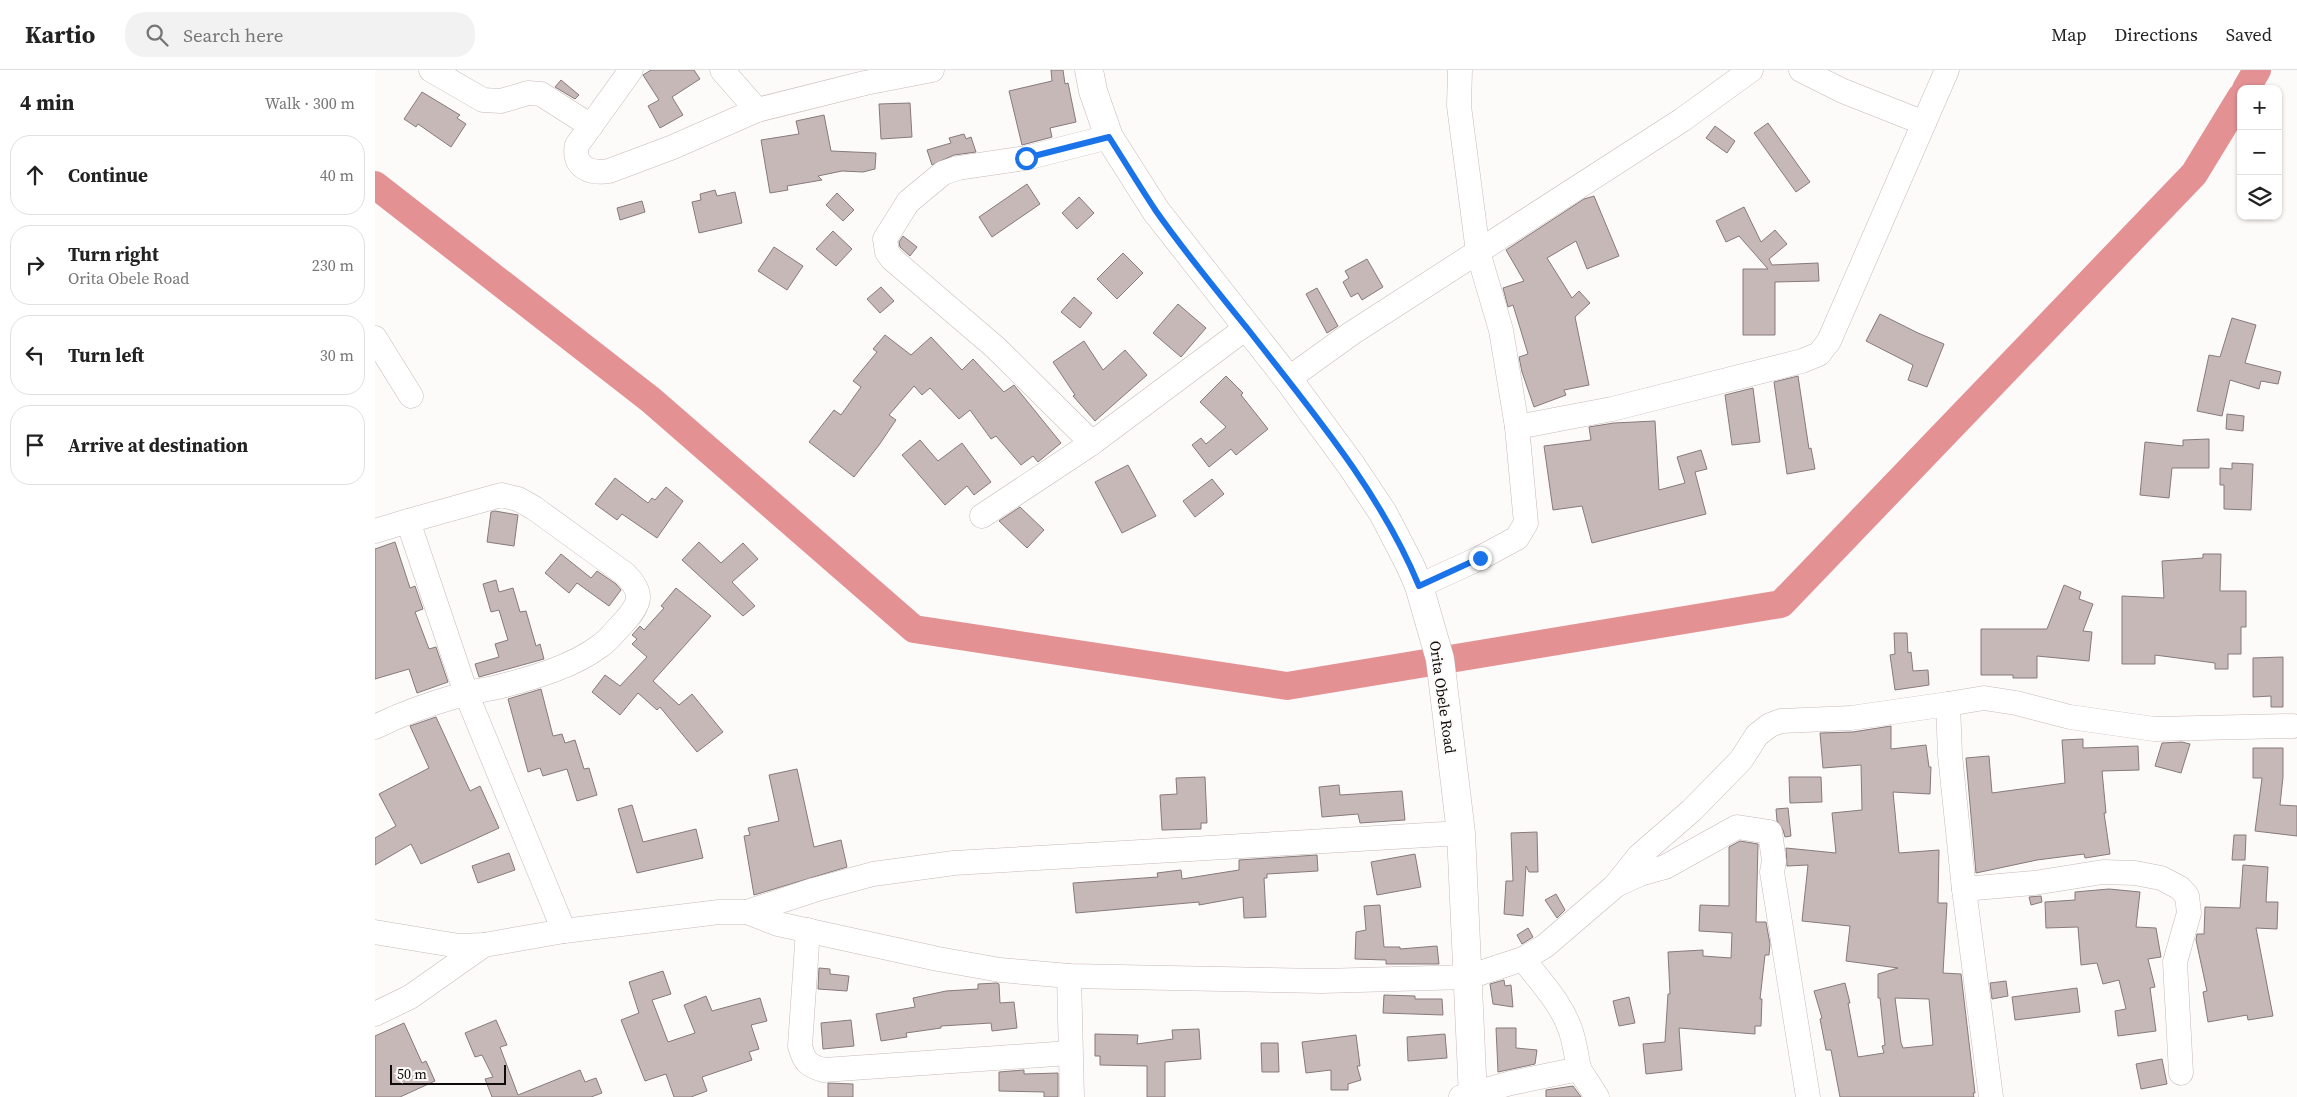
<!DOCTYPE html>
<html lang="en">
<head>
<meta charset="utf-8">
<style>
	body { margin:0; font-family:"Source Serif 4",serif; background:#f2f2f2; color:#222 }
	.controls { position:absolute; right:15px; top:15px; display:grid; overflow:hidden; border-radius:10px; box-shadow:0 1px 4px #0004 }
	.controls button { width:45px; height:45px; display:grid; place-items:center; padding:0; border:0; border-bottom:1px solid #e0e0e0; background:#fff; color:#222; font:25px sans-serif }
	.scale { position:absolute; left:15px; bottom:12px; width:116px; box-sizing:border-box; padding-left:5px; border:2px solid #100b0b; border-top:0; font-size:14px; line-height:18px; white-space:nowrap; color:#100b0b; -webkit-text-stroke:4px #fdfafa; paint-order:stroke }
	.stop { position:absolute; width:15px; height:15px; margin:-11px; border:4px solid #1a73e8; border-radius:50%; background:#fff }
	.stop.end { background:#1a73e8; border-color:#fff; box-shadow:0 1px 5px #0008 }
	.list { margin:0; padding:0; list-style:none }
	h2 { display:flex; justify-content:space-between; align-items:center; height:65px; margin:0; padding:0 20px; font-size:21px }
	h2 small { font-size:16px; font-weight:400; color:#767676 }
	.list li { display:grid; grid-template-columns:32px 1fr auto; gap:15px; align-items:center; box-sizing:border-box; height:80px; margin:0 10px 10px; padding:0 10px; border:1px solid #e0e0e0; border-radius:20px }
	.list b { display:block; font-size:19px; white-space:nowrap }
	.list p { margin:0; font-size:16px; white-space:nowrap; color:#767676 }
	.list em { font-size:16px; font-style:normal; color:#767676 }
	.icon { flex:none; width:28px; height:28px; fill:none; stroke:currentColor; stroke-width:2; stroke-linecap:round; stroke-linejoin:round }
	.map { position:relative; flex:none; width:1922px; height:1027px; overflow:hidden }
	header { display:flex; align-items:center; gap:30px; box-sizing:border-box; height:70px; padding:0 25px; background:#fff; border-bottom:1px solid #e0e0e0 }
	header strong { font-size:24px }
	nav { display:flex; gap:28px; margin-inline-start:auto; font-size:18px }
	.search { width:350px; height:45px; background:#f2f2f2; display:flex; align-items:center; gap:12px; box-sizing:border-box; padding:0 18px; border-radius:20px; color:#767676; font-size:19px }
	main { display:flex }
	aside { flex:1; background:#fff }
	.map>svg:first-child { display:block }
</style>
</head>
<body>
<header>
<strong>Kartio</strong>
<div class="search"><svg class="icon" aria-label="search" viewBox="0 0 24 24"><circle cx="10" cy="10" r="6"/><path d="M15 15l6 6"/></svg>Search here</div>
<nav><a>Map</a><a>Directions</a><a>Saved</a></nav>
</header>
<main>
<aside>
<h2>4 min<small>Walk · 300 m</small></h2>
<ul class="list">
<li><svg class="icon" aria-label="ahead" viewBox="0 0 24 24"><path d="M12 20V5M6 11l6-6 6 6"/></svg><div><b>Continue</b></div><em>40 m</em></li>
<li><svg class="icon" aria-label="right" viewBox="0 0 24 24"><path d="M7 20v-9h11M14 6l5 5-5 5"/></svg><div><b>Turn right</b><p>Orita Obele Road</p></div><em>230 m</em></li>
<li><svg class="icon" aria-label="left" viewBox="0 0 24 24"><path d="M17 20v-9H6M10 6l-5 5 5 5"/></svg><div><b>Turn left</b></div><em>30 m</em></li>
<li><svg class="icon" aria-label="arrive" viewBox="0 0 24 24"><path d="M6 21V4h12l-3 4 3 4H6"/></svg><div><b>Arrive at destination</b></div></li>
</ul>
</aside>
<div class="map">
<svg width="1922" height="1027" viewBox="0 0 1922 1027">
	<rect width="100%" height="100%" fill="#fdfafa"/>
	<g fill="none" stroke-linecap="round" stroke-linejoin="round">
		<g stroke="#e49194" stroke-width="28">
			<path d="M 1871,19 L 1882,0"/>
			<path d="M 0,115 L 276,330 L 539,559 L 912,616 L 1406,534 L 1819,104 L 1866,27"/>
		</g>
	</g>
	<g fill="#c7b8b8" stroke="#877a7a" fill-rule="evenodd">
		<path d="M 276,0 L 319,0 L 325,9 L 297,27 L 308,45 L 285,58 L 273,36 L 284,30 L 268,5 Z"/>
		<path d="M 676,0 L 688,0 L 690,14 L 693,13 L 701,52 L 675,58 L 677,67 L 647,75 L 634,21 L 677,11 Z"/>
		<path d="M 186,10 L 204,25 L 200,29 L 180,17 Z"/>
		<path d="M 47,22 L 85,45 L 82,48 L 91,54 L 76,77 L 43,54 L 41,57 L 29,49 Z"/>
		<path d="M 535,33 L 537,67 L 506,69 L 504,34 Z"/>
		<path d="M 449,45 L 456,81 L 501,83 L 500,99 L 488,102 L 467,101 L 443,106 L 447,110 L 412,116 L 413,120 L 395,123 L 386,70 L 424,64 L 421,51 Z"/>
		<path d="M 1393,53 L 1435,112 L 1421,122 L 1379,63 Z"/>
		<path d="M 1340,56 L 1360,71 L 1352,83 L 1331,68 Z"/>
		<path d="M 589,64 L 591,69 L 596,67 L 601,82 L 579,85 L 557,95 L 552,80 L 576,73 L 574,68 Z"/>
		<path d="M 652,114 L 665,134 L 617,167 L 604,147 Z"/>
		<path d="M 340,120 L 342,126 L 360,122 L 367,153 L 324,163 L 317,132 L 326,130 L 325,124 Z"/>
		<path d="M 462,123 L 479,140 L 468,151 L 451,135 Z"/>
		<path d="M 1219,126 L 1244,186 L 1212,199 L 1201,171 L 1172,188 L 1197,228 L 1204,221 L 1215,233 L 1200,247 L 1214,315 L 1189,320 L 1191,325 L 1159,337 L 1147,302 L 1144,287 L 1153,284 L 1138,235 L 1133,237 L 1128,218 L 1149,211 L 1131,180 L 1209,129 Z"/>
		<path d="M 704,127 L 719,143 L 702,159 L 687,143 Z"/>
		<path d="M 267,131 L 270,142 L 245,150 L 242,138 Z"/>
		<path d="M 1369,137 L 1386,172 L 1400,160 L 1412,174 L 1394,189 L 1397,195 L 1443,193 L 1444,211 L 1400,212 L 1400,265 L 1368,265 L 1368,199 L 1393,199 L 1364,166 L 1351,172 L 1341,151 Z"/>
		<path d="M 458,161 L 477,179 L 461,196 L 441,179 Z"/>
		<path d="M 528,166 L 542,177 L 535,186 L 525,177 L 524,172 Z"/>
		<path d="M 399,177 L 428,196 L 412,220 L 383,201 Z"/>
		<path d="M 748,183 L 768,203 L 742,229 L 722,209 Z"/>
		<path d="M 992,189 L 1008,217 L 987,230 L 983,223 L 976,227 L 968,212 L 974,208 L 970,201 Z"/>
		<path d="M 506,217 L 519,231 L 505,243 L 492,229 Z"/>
		<path d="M 942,218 L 963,256 L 952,263 L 931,224 Z"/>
		<path d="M 699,227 L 717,243 L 705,258 L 686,242 Z"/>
		<path d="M 803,234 L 831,258 L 806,287 L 778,263 Z"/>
		<path d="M 1505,244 L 1543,263 L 1569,274 L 1552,317 L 1533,310 L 1538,295 L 1491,271 Z"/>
		<path d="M 1857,248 L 1881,255 L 1870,293 L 1906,302 L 1903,314 L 1886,311 L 1884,319 L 1855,310 L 1847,346 L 1822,341 L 1834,285 L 1845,287 Z"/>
		<path d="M 510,265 L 536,285 L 556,267 L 587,300 L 598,289 L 629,322 L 639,315 L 686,373 L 663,392 L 658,386 L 646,395 L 621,366 L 616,369 L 595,340 L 584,349 L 555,318 L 547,325 L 539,316 L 514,345 L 521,350 L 504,375 L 479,407 L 434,372 L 459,340 L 466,345 L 486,317 L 478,311 L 502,282 L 498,279 Z"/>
		<path d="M 709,271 L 728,300 L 750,280 L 772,305 L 720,351 L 698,326 L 700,325 L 678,292 Z"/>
		<path d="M 851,306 L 868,323 L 866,325 L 893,359 L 861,385 L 856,379 L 834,397 L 817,375 L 826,368 L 831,374 L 851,357 L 825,332 Z"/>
		<path d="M 1423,306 L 1434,379 L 1436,378 L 1440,399 L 1412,404 L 1399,312 Z"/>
		<path d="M 1378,318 L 1385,372 L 1357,375 L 1350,325 Z"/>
		<path d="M 1852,344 L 1869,346 L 1868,361 L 1851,359 Z"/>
		<path d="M 1280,351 L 1284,420 L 1310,413 L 1302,387 L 1326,380 L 1332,399 L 1320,402 L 1331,444 L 1217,473 L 1207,436 L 1178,440 L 1169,376 L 1216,370 L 1214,357 L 1239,353 Z"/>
		<path d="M 1834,369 L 1834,398 L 1797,398 L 1794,428 L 1765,425 L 1770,372 L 1808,376 L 1808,370 Z"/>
		<path d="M 545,370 L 563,391 L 587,373 L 616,412 L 599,425 L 592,416 L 570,435 L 527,385 Z"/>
		<path d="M 1857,393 L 1878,394 L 1876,440 L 1849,439 L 1849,415 L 1845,415 L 1845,398 L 1857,399 Z"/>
		<path d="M 753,395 L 781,446 L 747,463 L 720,412 Z"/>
		<path d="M 240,408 L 273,433 L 277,428 L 280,430 L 291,417 L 308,431 L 282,468 L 247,444 L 242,450 L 220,434 Z"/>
		<path d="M 837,409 L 849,424 L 820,447 L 808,431 Z"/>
		<path d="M 645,437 L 669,460 L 652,478 L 624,451 Z"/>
		<path d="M 120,441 L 143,445 L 139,476 L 112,472 L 116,442 Z"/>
		<path d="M 20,472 L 35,518 L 40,516 L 48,539 L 40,542 L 54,579 L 61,577 L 73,612 L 42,623 L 34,599 L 0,609 L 0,479 Z"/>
		<path d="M 324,472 L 346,493 L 368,473 L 383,489 L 357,512 L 380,536 L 368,546 L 307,490 Z"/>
		<path d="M 186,484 L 216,508 L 222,501 L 241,514 L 246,520 L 234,536 L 202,513 L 194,523 L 170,503 Z"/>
		<path d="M 1828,484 L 1846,484 L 1845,521 L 1871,521 L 1871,557 L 1866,557 L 1866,584 L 1853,584 L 1853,599 L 1840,599 L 1840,593 L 1780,585 L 1780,594 L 1747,594 L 1747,526 L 1789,528 L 1787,491 L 1828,488 Z"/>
		<path d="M 121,510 L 124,522 L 138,518 L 145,542 L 151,541 L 161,576 L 165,574 L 169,589 L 104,607 L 100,594 L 124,587 L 120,574 L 133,570 L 124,540 L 116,542 L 108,514 Z"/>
		<path d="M 1689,515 L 1706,522 L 1704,529 L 1718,534 L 1708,561 L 1717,562 L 1714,591 L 1662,586 L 1662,608 L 1638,608 L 1638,605 L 1606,605 L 1606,559 L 1672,559 Z"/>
		<path d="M 301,518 L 336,546 L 278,611 L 304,635 L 317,624 L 348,662 L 322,682 L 285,637 L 282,640 L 263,623 L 245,645 L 217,622 L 230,605 L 245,616 L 272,587 L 257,574 L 262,569 L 257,565 L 265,556 L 269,560 L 289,538 L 286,536 Z"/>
		<path d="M 1519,563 L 1532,563 L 1533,583 L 1536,582 L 1538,601 L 1553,600 L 1554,615 L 1520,620 L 1515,585 L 1520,584 Z"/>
		<path d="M 1908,587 L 1908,637 L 1896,637 L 1896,626 L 1878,627 L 1878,588 Z"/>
		<path d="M 166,619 L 178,666 L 187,664 L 190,673 L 200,670 L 209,699 L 214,698 L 222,725 L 202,731 L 192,699 L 168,706 L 165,698 L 153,702 L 133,629 Z"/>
		<path d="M 61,647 L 95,721 L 105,716 L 124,758 L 46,794 L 36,774 L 0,795 L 0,768 L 21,756 L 4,724 L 54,698 L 35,656 Z"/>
		<path d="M 1516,656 L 1516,679 L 1551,675 L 1554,697 L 1556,697 L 1555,724 L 1518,722 L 1524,783 L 1564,780 L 1563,833 L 1572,833 L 1568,903 L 1586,904 L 1600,1023 L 1598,1023 L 1599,1027 L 1465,1027 L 1456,980 L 1451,980 L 1445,949 L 1447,948 L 1439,921 L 1470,913 L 1475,933 L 1473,933 L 1483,987 L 1509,983 L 1507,976 L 1510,975 L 1505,928 L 1503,928 L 1503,904 L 1523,898 L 1471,891 L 1475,856 L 1427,851 L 1433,795 L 1412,796 L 1411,778 L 1461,783 L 1457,743 L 1487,740 L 1486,695 L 1448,698 L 1445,663 L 1478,662 ZM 1520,928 L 1554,929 L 1558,975 L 1528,978 L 1526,973 Z"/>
		<path d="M 1708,669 L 1708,678 L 1763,676 L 1764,700 L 1727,701 L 1731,743 L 1729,743 L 1735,784 L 1710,788 L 1709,784 L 1662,790 L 1601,803 L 1591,688 L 1614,686 L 1617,723 L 1690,713 L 1687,670 Z"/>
		<path d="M 1807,672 L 1815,674 L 1806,703 L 1780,696 L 1787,673 Z"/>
		<path d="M 1878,678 L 1908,678 L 1908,707 L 1905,735 L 1922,736 L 1922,766 L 1880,761 L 1887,708 L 1878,708 Z"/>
		<path d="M 422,699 L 439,777 L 466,770 L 472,797 L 379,825 L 369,766 L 375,765 L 373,758 L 404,751 L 394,705 Z"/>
		<path d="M 830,707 L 832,753 L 826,753 L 826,759 L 787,760 L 785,725 L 802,724 L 801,708 Z"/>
		<path d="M 1414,707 L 1446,707 L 1447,732 L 1415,733 Z"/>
		<path d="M 964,715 L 965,725 L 1027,721 L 1030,750 L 985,753 L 983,744 L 947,747 L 944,717 Z"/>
		<path d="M 257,735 L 268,772 L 321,759 L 328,788 L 262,803 L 243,739 Z"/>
		<path d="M 1413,738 L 1416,766 L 1410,767 L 1408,760 L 1402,751 L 1401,739 Z"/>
		<path d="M 1162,762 L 1163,802 L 1154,802 L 1151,796 L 1148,846 L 1129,844 L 1131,811 L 1138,811 L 1136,763 Z"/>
		<path d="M 1859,765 L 1871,765 L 1870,790 L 1857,790 Z"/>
		<path d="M 1365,771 L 1383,774 L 1381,852 L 1391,852 L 1395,874 L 1394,885 L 1390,885 L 1385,929 L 1387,929 L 1386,956 L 1380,956 L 1380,964 L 1304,958 L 1307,1000 L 1271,1004 L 1268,974 L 1290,972 L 1293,924 L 1295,924 L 1293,882 L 1328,880 L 1328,886 L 1356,888 L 1357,863 L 1324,861 L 1325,835 L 1354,836 L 1354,777 Z"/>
		<path d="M 134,783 L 140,800 L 103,813 L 97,796 Z"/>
		<path d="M 1040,784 L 1046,817 L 1002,825 L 996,792 Z"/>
		<path d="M 942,785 L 943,801 L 892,804 L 892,808 L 889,808 L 891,847 L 869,848 L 868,827 L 824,835 L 824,832 L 701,843 L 698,813 L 783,807 L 782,803 L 806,800 L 807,809 L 864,800 L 864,790 Z"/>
		<path d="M 1868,795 L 1893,797 L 1891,832 L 1903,832 L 1902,859 L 1881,858 L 1898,946 L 1873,950 L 1872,945 L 1833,952 L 1828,922 L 1832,921 L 1821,870 L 1822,864 L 1829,864 L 1830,837 L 1865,838 Z"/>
		<path d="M 1734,819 L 1765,822 L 1761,857 L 1781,858 L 1786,887 L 1773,889 L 1780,917 L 1775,918 L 1781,961 L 1743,966 L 1740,941 L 1751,939 L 1744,910 L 1728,914 L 1722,893 L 1706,895 L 1703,857 L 1671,858 L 1670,832 L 1700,830 L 1700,822 Z"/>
		<path d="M 1181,824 L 1190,840 L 1182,848 L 1170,830 Z"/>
		<path d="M 1666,826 L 1667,832 L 1656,835 L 1654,827 Z"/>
		<path d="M 1005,835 L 1009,877 L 1025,877 L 1025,879 L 1062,876 L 1064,894 L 1011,894 L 1011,890 L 980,889 L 981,862 L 991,860 L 989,836 Z"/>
		<path d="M 1153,858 L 1158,867 L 1147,874 L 1142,865 Z"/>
		<path d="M 444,898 L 455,899 L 455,904 L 474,906 L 472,921 L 443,919 Z"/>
		<path d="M 288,901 L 296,924 L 277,930 L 293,972 L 320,963 L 309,935 L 331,926 L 337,941 L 385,928 L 392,951 L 376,955 L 384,979 L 374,982 L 377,990 L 327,1007 L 332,1021 L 316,1027 L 299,1027 L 291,1004 L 270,1011 L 246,950 L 264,943 L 254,912 Z"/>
		<path d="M 1129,910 L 1130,916 L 1136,915 L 1138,937 L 1118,934 L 1115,914 Z"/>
		<path d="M 1631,911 L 1633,926 L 1617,929 L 1615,913 Z"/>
		<path d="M 622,913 L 624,914 L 625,933 L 639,932 L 642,958 L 617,961 L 616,953 L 566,956 L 566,958 L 531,963 L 532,967 L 506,971 L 501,944 L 540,937 L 538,928 L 571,921 L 603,919 L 603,914 Z"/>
		<path d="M 1702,918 L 1705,942 L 1640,950 L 1637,927 Z"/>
		<path d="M 1009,925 L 1040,926 L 1040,929 L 1067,929 L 1068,945 L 1008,943 Z"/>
		<path d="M 1254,927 L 1260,953 L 1244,956 L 1238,931 Z"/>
		<path d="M 121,950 L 132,975 L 125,977 L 143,1025 L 205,1000 L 210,1012 L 221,1008 L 227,1023 L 216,1027 L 117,1027 L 110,1009 L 118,1007 L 107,985 L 100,987 L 90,963 Z"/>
		<path d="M 476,950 L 479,976 L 448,979 L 446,953 Z"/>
		<path d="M 29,953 L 47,993 L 51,991 L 60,1011 L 25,1027 L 0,1027 L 0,966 Z"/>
		<path d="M 1121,958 L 1141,958 L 1141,978 L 1162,980 L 1160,994 L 1123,1002 Z"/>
		<path d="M 824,959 L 826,989 L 790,992 L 790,1027 L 772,1027 L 772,996 L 725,995 L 725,986 L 720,986 L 720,964 L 763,965 L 762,974 L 798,969 L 797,960 Z"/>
		<path d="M 1070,964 L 1072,988 L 1033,991 L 1032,967 Z"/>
		<path d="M 981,965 L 985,996 L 982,996 L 986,1010 L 973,1014 L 973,1020 L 956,1020 L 956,1000 L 931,1003 L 927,972 Z"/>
		<path d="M 886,973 L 903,973 L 904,1002 L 887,1002 Z"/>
		<path d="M 1787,989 L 1792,1014 L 1766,1019 L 1761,994 Z"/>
		<path d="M 649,1000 L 649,1004 L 683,1003 L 683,1027 L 669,1027 L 669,1022 L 624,1021 L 624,1002 Z"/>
		<path d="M 453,1013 L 478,1014 L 478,1027 L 453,1027 Z"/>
		<path d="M 1198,1016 L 1206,1027 L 1171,1027 L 1171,1020 Z"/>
	</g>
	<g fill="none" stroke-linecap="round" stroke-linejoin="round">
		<defs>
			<g id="minor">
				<path d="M 56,0 L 108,30 L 126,31 L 153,23 L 166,24 L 216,56"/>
				<path d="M 256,0 L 202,75 C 197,97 215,104 234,101 L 298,77 L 382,40"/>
				<path d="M 347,0 L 382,40 L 490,13 L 557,0"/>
				<path d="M 1426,0 L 1468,21 L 1549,53"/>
				<path d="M 0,268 L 36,326"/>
				<path d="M 913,309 L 977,263 L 1307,50 L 1376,0"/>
				<path d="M 1142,357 L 1237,339 L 1427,291 L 1444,284 L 1454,271 L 1572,0"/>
				<path d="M 717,373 L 621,278 L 517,189 L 512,182 L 510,169 L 533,132 L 568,103 L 583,98 L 651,88 L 734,67"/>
				<path d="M 607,446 L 717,373 L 871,258"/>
				<path d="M 0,461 L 33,451 L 91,623 L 189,861"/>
				<path d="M 1044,516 L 1105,488 L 1142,468 L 1151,453 L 1142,357 L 1126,260 L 1103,182 L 1084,36 L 1085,0"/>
				<path d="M 0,657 C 26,644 54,634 82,626 C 97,621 112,620 127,616 C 160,607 197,597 225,576 C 234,570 241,560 249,552 C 266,533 269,523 250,504 L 159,438 L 143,429 L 126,425 L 33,451"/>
				<path d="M 1241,815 L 1265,804 L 1290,797 L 1362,757 L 1395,762 L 1399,791 L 1397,802 L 1433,1027"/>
				<path d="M 1589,819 L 1659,813 L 1728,802 L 1760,803 L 1786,808 L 1805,818 L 1812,826 L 1814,843 L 1800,892 L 1806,1003"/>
				<path d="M 372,842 L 439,820 L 498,804 L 579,793 L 1086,763"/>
				<path d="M 433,860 L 425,976 C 429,991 433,996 449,1000 L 695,983"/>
				<path d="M 0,862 L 84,876 L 109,875 L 189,861 L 344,842 L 372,842 L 403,854 L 563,889 L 625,900 L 694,906 L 947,911 L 1093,907 L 1148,889 L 1170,876 L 1240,816 L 1264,786 L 1317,740 L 1366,690 L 1382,665 L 1395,655 L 1406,651 L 1476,648 L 1573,634"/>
				<path d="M 1148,889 C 1166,912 1189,936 1197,965 C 1200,976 1202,988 1204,999"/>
				<path d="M 694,906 L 697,1027"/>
				<path d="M 0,944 L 35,927 L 109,875"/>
				<path d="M 1086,1027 L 1136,1013 L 1204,999 L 1222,1027"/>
				<path d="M 1616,1027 L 1589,819 L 1575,685 L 1573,634 L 1609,628 L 1641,633 L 1695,647 L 1779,659 L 1918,656"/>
			</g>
			<path id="major" d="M 714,0 L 718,21 L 734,67 L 781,141 L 913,309 L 976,395 L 1008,443 L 1035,495 L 1044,516 L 1065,589 L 1086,763 L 1098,1027"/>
		</defs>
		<use href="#minor" stroke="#c8b9b9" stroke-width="25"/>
		<use href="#major" stroke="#c8b9b9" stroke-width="29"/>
		<use href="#minor" stroke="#fff" stroke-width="24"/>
		<use href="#major" stroke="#fff" stroke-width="28"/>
	</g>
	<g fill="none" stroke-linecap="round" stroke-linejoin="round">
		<path stroke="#1a73e8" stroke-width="6" d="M 651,88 L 734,67 C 750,92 765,117 781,141 C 809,181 841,220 872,258 C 935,339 1005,421 1044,516 L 1105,488"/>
	</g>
	<g text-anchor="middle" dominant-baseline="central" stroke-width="4" stroke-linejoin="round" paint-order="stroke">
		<g font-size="15" fill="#100b0b" stroke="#fdfafa">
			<text transform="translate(1068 627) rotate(82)">Orita Obele Road</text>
		</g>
	</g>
</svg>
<div class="controls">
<button>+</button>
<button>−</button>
<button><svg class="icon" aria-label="layers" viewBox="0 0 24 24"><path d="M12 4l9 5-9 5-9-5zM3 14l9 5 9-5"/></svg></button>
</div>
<div class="scale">50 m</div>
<div class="stop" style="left:651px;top:88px"></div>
<div class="stop end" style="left:1105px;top:488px"></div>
</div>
</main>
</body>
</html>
